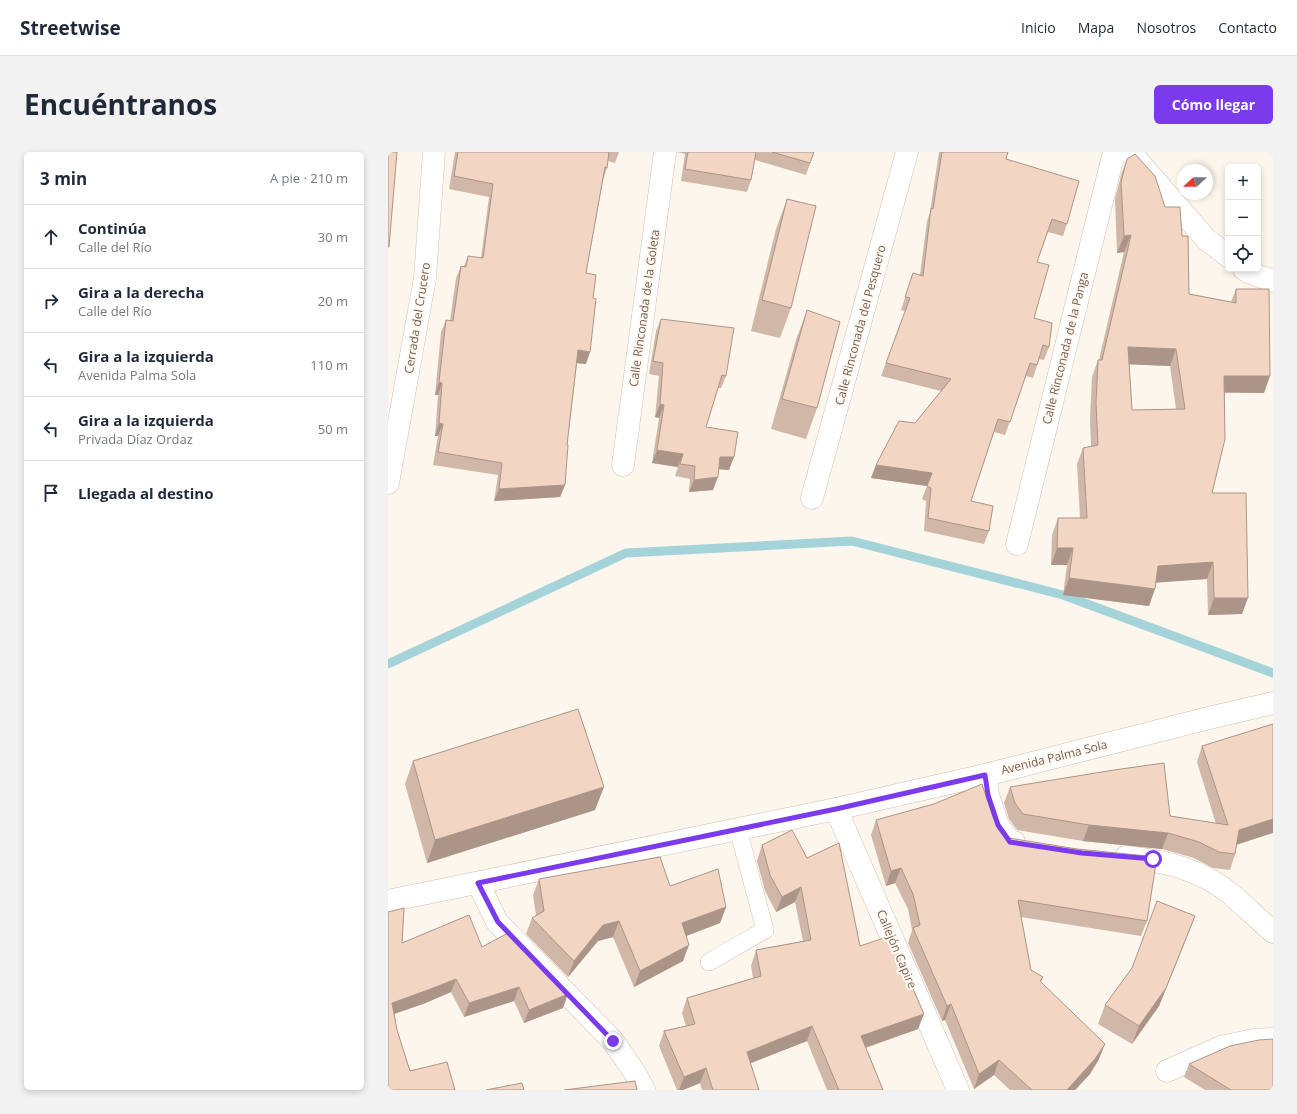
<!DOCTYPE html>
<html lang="es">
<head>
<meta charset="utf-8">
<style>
	body { margin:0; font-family:"Open Sans",sans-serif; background:#f2f2f3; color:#1f2937 }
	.controls { position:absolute; right:12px; top:12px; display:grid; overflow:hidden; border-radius:6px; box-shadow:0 2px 6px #0003 }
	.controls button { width:36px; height:36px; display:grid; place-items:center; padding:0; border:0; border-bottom:1px solid #e0e1e3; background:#fff; color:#1f2937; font:20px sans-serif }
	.compass { position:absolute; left:789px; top:12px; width:36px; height:36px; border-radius:50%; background:#fff; box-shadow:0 2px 6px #0003; rotate:249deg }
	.stop { position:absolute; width:12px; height:12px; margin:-9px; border:3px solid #7c3aed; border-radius:50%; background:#fff }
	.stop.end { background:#7c3aed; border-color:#fff; box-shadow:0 1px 4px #0008 }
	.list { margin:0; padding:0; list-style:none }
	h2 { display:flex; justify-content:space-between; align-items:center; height:52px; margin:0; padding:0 16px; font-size:17px }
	h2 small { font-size:13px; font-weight:400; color:#747a83 }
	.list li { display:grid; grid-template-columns:26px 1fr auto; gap:12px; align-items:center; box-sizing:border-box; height:64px; padding:0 16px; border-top:1px solid #e0e1e3 }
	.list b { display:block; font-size:15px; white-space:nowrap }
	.list p { margin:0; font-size:13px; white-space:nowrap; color:#747a83 }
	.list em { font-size:13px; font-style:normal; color:#747a83 }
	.icon { flex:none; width:22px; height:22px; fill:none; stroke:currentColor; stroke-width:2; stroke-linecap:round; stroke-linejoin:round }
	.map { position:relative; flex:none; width:885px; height:938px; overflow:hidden; border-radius:6px }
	header { display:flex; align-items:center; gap:24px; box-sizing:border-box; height:56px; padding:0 20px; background:#fff; border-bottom:1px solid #e0e1e3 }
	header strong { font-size:19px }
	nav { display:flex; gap:22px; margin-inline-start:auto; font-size:14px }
	.intro { display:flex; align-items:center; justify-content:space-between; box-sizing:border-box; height:96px; padding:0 24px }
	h1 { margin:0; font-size:28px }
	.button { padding:10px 18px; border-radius:6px; background:#7c3aed; color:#fff; font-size:14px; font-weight:700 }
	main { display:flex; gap:24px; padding:0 24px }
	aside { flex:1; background:#fff; border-radius:6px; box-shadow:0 2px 6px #0003 }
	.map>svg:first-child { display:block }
</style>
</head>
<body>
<header>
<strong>Streetwise</strong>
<nav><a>Inicio</a><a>Mapa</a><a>Nosotros</a><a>Contacto</a></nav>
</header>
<div class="intro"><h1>Encuéntranos</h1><a class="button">Cómo llegar</a></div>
<main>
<aside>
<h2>3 min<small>A pie · 210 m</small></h2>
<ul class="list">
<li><svg class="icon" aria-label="ahead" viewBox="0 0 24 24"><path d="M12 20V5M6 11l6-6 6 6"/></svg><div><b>Continúa</b><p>Calle del Río</p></div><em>30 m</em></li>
<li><svg class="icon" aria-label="right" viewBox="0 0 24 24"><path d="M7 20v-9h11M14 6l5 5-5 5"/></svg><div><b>Gira a la derecha</b><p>Calle del Río</p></div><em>20 m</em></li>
<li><svg class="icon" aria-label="left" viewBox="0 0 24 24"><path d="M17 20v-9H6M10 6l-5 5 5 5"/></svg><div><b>Gira a la izquierda</b><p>Avenida Palma Sola</p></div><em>110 m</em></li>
<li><svg class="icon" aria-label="left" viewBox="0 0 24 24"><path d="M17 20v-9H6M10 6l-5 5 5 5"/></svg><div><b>Gira a la izquierda</b><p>Privada Díaz Ordaz</p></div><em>50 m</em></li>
<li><svg class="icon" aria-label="arrive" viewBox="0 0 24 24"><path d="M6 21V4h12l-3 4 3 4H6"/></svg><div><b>Llegada al destino</b></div></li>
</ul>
</aside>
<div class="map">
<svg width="885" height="938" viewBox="0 0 885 938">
	<rect width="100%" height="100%" fill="#fdf6ec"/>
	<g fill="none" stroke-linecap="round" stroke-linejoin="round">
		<path stroke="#a5d3da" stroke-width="9" d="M 0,512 L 238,401 L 464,389 L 675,443 L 885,521"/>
		<defs>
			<path id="service" d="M 321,810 L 377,778 L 350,677"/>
			<g id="minor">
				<path d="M 742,0 L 818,87 L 840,104"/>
				<path d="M 856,117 L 860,120 L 885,129"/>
				<path d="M 235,313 L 277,0"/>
				<path d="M 0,331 L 37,126 L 46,0"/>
				<path d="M 424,346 L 519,0"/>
				<path d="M 629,392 L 726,0"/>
				<path d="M 597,623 L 600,643 L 610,673 L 622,690 L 626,690"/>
				<path d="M 448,657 L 570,938"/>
				<path d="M 738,705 C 777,709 813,717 844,743 C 858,755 871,768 885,780"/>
				<path d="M 90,731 L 109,770 L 225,889 L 247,921 L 256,938"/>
				<path d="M 779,919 L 833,895 L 865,888 L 885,887"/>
			</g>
			<path id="tertiary" d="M 0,749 L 448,657 L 597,623 L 821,566 L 885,551"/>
		</defs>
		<use href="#service" stroke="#d1beb0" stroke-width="18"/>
		<use href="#minor" stroke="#d1beb0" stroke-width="23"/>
		<use href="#tertiary" stroke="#d1beb0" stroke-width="23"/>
		<use href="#service" stroke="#fff" stroke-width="17"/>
		<use href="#minor" stroke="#fff" stroke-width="22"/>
		<use href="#tertiary" stroke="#fff" stroke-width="22"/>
	</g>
	<g fill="#d1b7a8" fill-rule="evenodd">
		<path d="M 67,0 L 231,0 L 227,11 L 220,9 L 219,16 L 215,28 L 198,121 L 198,212 L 189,211 L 179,293 L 177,333 L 172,345 L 106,349 L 110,323 L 45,313 L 50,284 L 47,284 L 50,243 L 47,243 L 53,180 L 58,168 L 62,169 L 68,126 L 73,114 L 76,114 L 80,104 L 93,106 L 101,45 L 61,37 Z"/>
		<path d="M 289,0 L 426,0 L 418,23 L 367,8 L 363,28 L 359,40 L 293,29 L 297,2 Z"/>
		<path d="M 551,0 L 620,0 L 618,7 L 679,72 L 675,84 L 660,80 L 649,110 L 646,166 L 661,195 L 656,208 L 651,207 L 645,226 L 638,224 L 617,283 L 606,280 L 583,349 L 601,379 L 596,392 L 536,379 L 538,349 L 534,347 L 539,334 L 483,326 L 488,313 L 527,271 L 553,239 L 493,224 L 517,159 L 513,158 L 525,121 L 532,123 L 539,69 L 542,60 Z"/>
		<path d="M 739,7 L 777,55 L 794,84 L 801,142 L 843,150 L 848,137 L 876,241 L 837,241 L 824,341 L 854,462 L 820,463 L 819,427 L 768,430 L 761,454 L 675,443 L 679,413 L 663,413 L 664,383 L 670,366 L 692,366 L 689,312 L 695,296 L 703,294 L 702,268 L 704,225 L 710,208 L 711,208 L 736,100 L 729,101 L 727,47 L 733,23 ZM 741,212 L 782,214 L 788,257 L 744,258 Z"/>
		<path d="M 399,47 L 403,156 L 392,186 L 363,179 L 388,77 Z"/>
		<path d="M 419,158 L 429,256 L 418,287 L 383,277 L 408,188 Z"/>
		<path d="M 273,167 L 338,224 L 333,236 L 330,236 L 318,275 L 341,318 L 331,317 L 325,338 L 301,340 L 302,327 L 287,324 L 290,315 L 264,311 L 271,266 L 267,265 L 271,224 L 261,222 L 268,179 Z"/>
		<path d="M 814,594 L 849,692 L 847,702 L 842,718 L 825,716 L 806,706 L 774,697 L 695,689 L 629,678 L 621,667 L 616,651 L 622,635 L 828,672 L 809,610 Z"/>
		<path d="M 25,609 L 207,658 L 39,711 L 17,632 Z"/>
		<path d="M 605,665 L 621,686 L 759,769 L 753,784 L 633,765 L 643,818 L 655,825 L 653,830 L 711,907 L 702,922 L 687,938 L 622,938 L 606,923 L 586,937 L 557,868 L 554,869 L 520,791 L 524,778 L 520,757 L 507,731 L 498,734 L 483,683 L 488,668 Z"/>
		<path d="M 374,693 L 419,706 L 472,794 L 530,877 L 478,896 L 495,938 L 439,938 L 419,889 L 362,911 L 371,938 L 314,938 L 312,931 L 295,938 L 289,938 L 271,894 L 276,879 L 298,874 L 294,861 L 299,846 L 365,826 L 363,814 L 368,798 L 415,789 L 407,750 L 388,760 L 377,739 L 369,709 Z"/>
		<path d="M 151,727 L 338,755 L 332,771 L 298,784 L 295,809 L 246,835 L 225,785 L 210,789 L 180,825 L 138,782 L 144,766 L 148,763 L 145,743 Z"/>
		<path d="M 0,760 L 14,791 L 94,795 L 175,856 L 136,871 L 126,849 L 76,865 L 63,840 L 35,852 L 6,862 L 9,878 L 22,919 L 0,938 Z"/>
		<path d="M 800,782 L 771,854 L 744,892 L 710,872 L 717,853 Z"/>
		<path d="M 801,912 L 885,938 L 817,938 L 796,925 Z"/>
	</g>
	<g fill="#aa9588">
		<path d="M 743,83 L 736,100 L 729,101 L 736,84 Z"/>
		<path d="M 740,195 L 788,197 L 782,214 L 734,212 Z"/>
		<path d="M 190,198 L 202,200 L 198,212 L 186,211 Z"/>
		<path d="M 836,224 L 882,224 L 876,241 L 830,240 Z"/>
		<path d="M 51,230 L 54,231 L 50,243 L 47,243 Z"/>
		<path d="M 272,252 L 276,253 L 271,266 L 267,265 Z"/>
		<path d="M 51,271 L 55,272 L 50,284 L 47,284 Z"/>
		<path d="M 269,298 L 295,302 L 290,315 L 264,311 Z"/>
		<path d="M 332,305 L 346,305 L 341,318 L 327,317 Z"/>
		<path d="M 488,313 L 544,321 L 539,334 L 483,326 Z"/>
		<path d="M 330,325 L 325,338 L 301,340 L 306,328 Z"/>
		<path d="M 177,333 L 172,345 L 106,349 L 111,337 Z"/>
		<path d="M 669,396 L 685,396 L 679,413 L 663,413 Z"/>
		<path d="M 825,410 L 819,427 L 764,431 L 770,414 Z"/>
		<path d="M 681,426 L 767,437 L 761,454 L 675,443 Z"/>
		<path d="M 826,446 L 860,446 L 854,462 L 820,463 Z"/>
		<path d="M 216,635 L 207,658 L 39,711 L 47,688 Z"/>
		<path d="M 885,667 L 885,681 L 845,694 L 851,678 Z"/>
		<path d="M 701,673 L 780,681 L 774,697 L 695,689 Z"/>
		<path d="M 513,716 L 507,731 L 498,734 L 503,719 Z"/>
		<path d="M 413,735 L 407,750 L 388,760 L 394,745 Z"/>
		<path d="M 338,755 L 332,771 L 288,788 L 294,771 Z"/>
		<path d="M 807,764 L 800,782 L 771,854 L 744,892 L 751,874 Z"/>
		<path d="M 231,769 L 225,785 L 210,789 L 180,825 L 186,809 L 215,773 Z"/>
		<path d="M 301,793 L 295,809 L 246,835 L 252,819 Z"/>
		<path d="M 68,827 L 63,840 L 35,852 L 0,864 L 4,851 Z"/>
		<path d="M 131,835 L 126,849 L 76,865 L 81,851 Z"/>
		<path d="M 180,842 L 175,856 L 136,871 L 141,858 Z"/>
		<path d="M 563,852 L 557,868 L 554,869 L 559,854 Z"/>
		<path d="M 536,862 L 530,877 L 467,899 L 473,884 Z"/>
		<path d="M 424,874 L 419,889 L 353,915 L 359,900 Z"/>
		<path d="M 717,892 L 711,907 L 702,922 L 687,938 L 679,938 Z"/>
		<path d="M 611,908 L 606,923 L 586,937 L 591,922 Z"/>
		<path d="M 318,916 L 312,931 L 295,938 L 291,938 L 296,925 Z"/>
	</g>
	<g fill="#f3d5c3" stroke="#aa9588" fill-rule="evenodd">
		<path d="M 0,0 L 9,0 L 1,95 L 0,95 Z"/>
		<path d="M 70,0 L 221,0 L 219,16 L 217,15 L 198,121 L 208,123 L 205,146 L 208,147 L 202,200 L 190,198 L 179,293 L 180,293 L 177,333 L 111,337 L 114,311 L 50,300 L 55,272 L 51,271 L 54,231 L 51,230 L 58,168 L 65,169 L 73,114 L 78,115 L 80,104 L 95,106 L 105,32 L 66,24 Z"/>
		<path d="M 300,0 L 368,0 L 363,28 L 297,17 Z"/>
		<path d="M 384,0 L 426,0 L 422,11 Z"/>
		<path d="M 554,0 L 620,0 L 618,7 L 691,29 L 679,72 L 664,67 L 649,110 L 661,113 L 646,166 L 664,171 L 661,195 L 655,193 L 649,213 L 642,211 L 622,270 L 610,267 L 583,349 L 605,354 L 601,379 L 540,366 L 543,336 L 539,334 L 544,321 L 488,313 L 511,269 L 527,271 L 563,227 L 498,211 L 522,146 L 517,145 L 525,121 L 535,124 L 543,56 L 545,57 Z"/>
		<path d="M 747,2 L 767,24 L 777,55 L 792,55 L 794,84 L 800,84 L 801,142 L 848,151 L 848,137 L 881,137 L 882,224 L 836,224 L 837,287 L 824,341 L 858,341 L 860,446 L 826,446 L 825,410 L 770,414 L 767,437 L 681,426 L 685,396 L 669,396 L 670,366 L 699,366 L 695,296 L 710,293 L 708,251 L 710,208 L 714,208 L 743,83 L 736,84 L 733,30 L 739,7 ZM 740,195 L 788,197 L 797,257 L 744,258 Z"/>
		<path d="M 399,47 L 428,54 L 403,156 L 374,148 Z"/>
		<path d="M 419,158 L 452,170 L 429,256 L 394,247 Z"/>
		<path d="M 273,167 L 346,176 L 338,224 L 334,223 L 318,275 L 350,280 L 346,305 L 332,305 L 330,325 L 306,328 L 307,314 L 292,312 L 295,302 L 269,298 L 276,253 L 272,252 L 275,211 L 265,209 Z"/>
		<path d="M 190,557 L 216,635 L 47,688 L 25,609 Z"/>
		<path d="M 885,572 L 885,667 L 851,678 L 847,702 L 831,700 L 811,690 L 780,681 L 701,673 L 635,662 L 627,651 L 622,635 L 726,618 L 776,611 L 782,664 L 840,673 L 814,594 Z"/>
		<path d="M 594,632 L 605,665 L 621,686 L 689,697 L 769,705 L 759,769 L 630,748 L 643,818 L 655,825 L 652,829 L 717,892 L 707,907 L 679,938 L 644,938 L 611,908 L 591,922 L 563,852 L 559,854 L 525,776 L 532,773 L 525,742 L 513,716 L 503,719 L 488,668 L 546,652 Z"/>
		<path d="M 404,678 L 419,706 L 451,691 L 472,794 L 502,784 L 536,862 L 473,884 L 495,938 L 451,938 L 424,874 L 359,900 L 371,938 L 325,938 L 318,916 L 296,925 L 276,879 L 307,872 L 299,846 L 373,824 L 368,798 L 423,788 L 413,735 L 394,745 L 382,723 L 374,693 Z"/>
		<path d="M 272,705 L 282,734 L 330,717 L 338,755 L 294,771 L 301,793 L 252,819 L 231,769 L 215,773 L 186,809 L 144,766 L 156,759 L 151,727 Z"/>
		<path d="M 769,749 L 807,764 L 778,836 L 751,874 L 717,853 L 744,816 Z"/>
		<path d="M 16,756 L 14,791 L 81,763 L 94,795 L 120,781 L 180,842 L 141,858 L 131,835 L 81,851 L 68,827 L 40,838 L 4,851 L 9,878 L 22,919 L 59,910 L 67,938 L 0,938 L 0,760 Z"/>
		<path d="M 885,887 L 885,938 L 843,938 L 801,912 L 842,894 L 871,888 Z"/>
		<path d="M 247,929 L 249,938 L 176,938 Z"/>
		<path d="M 134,931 L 136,938 L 98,938 Z"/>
	</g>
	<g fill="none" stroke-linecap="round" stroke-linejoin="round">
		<path stroke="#7c3aed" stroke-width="5" d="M 225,889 L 110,770 L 90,731 L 448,657 L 597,623 L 600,643 L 610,673 L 622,690 L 694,701 L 765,707"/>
	</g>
	<g text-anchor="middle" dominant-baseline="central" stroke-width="4" stroke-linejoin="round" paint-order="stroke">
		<g font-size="12" fill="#7a5c4d" stroke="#fffaf3">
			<text transform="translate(256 156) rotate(-82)">Calle Rinconada de la Goleta</text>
			<text transform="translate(29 166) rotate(-81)">Cerrada del Crucero</text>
			<text transform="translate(472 173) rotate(-75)">Calle Rinconada del Pesquero</text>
			<text transform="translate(677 196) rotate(-76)">Calle Rinconada de la Panga</text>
			<text transform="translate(666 605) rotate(-14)">Avenida Palma Sola</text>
			<text transform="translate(509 797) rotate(67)">Callejón Capire</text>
		</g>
	</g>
</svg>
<div class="controls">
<button>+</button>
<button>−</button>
<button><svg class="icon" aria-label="locate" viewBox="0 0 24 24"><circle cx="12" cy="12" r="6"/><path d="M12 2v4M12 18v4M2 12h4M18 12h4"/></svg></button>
</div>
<svg class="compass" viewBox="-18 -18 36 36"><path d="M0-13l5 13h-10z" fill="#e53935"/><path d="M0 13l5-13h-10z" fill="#747a83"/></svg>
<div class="stop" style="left:765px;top:707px"></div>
<div class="stop end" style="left:225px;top:889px"></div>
</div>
</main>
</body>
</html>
